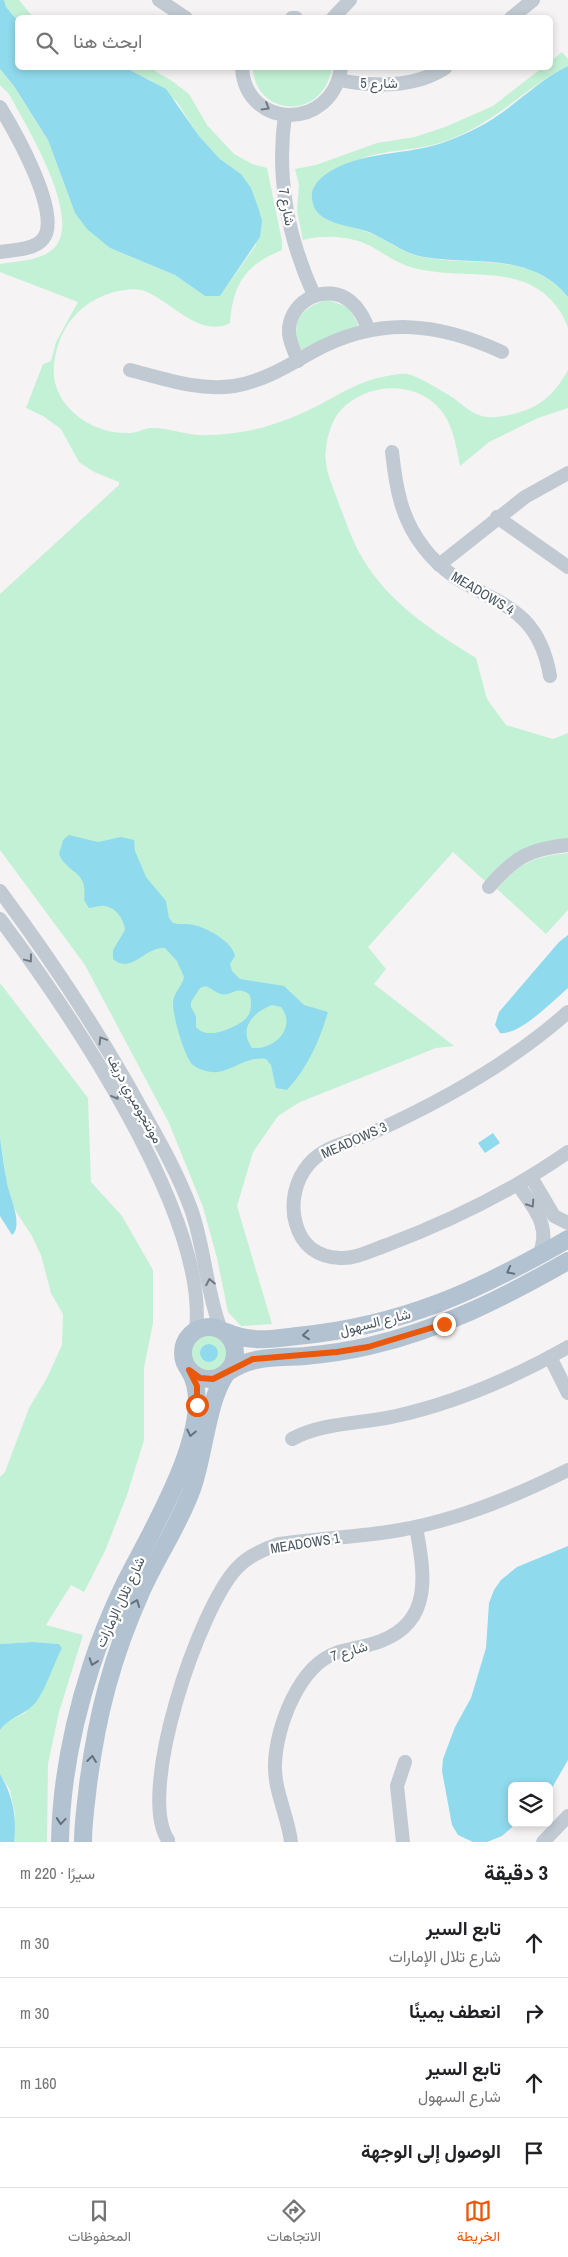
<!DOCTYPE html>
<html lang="ar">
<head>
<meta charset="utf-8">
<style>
	body { margin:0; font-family:"Archivo Narrow",Vazirmatn,sans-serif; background:#f2f2f2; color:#202124; direction:rtl }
	.controls { position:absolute; right:15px; bottom:15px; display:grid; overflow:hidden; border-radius:8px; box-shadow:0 2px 8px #0003 }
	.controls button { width:45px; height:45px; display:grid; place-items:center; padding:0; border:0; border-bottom:1px solid #e0e0e0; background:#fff; color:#202124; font:25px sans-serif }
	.stop { position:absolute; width:15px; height:15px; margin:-11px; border:4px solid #ea580c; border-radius:50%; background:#fff }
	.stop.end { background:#ea580c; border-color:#fff; box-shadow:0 1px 5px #0008 }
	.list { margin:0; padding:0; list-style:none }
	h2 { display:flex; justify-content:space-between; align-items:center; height:65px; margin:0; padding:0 20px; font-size:21px }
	h2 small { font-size:16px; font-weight:400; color:#757577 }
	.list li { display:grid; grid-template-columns:32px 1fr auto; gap:15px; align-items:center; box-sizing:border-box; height:70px; padding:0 20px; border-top:1px solid #e0e0e0 }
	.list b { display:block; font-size:19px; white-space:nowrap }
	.list p { margin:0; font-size:16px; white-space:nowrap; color:#757577 }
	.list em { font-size:16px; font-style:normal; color:#757577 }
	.icon { flex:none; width:28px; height:28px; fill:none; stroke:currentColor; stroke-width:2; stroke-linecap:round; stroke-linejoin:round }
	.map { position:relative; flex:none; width:568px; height:1842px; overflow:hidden; direction:ltr }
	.search { position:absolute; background:#fff; box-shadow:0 2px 8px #0003; left:15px; right:15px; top:15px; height:55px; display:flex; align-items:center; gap:12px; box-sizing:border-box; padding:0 18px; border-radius:8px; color:#757577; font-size:19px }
	.sheet { height:345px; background:#fff }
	nav { display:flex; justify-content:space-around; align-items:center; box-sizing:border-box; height:70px; border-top:1px solid #e0e0e0; background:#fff; font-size:14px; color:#757577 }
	nav a { display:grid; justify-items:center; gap:2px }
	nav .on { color:#ea580c }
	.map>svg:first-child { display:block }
</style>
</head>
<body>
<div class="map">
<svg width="568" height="1842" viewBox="0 0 568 1842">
	<rect width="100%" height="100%" fill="#f5f3f3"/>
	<g fill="#c3f1d5">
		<path d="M 4,0 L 19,0 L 33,17 L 18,18 L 17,20 L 6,7 Z"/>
		<path d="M 562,52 L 568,59 L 568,66 C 529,85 500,118 458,136 C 428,150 404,148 373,155 C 354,160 333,170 318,181 L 326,219 C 340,225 355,227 370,233 C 386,239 400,252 418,256 C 472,269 526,248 568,297 L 568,328 C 562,308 544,289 524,282 C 491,270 453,277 418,269 C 400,265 389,257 374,248 C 354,236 325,234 303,240 L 297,211 L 299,185 L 295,169 L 316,165 L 377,143 L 415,137 L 445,127 L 493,106 L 542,68 L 550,68 L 551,61 Z"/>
		<path d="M 126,68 L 150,68 L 172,81 L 189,94 L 207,125 L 234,154 L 252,164 L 267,168 L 282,241 L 282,250 C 245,265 233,284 230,323 C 199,339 171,300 142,290 C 134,288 122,290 114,292 C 79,302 59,327 54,364 C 49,405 92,435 130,433 C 136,433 143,429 150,428 C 166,427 183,434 199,435 C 215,436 245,432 261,428 C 279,423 302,414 319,405 C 340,394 361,380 387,376 C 392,375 402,373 407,374 C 418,376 442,391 452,397 C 463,405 472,415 487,417 C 498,418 510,415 520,412 C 543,406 557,390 568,370 L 568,408 L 538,418 L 489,442 L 460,466 C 456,445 453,423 438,407 C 413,380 365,383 340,411 C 332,420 327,437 326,449 C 323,467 333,487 339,504 C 346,522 353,543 363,559 C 389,603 434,632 476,658 L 487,699 L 506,725 L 553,739 L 568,733 L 568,840 C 524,845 516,849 486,882 L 453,852 L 368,947 L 386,969 L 374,984 L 454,1046 L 436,1048 L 300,1102 L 278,1116 L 253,1152 L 237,1206 L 272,1324 L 241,1326 L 228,1312 L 217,1258 L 203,1207 L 169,1123 L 85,965 L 0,850 L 0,594 L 119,485 L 119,482 L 94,472 L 79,462 L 61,429 L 43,416 L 26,408 L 43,364 L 51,361 L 56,342 L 78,302 L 0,272 L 0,264 C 16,261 42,261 54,248 C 84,218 25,124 9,94 L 0,85 L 0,69 L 14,86 L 48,140 L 75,213 L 110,248 L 175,275 L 205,296 L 220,296 L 256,245 L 241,174 L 220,159 L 199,136 L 177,102 L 153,82 Z"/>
		<path d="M 253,68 L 331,68 L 332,69 C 320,124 254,114 253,68 Z"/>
		<path d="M 328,300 L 348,307 L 358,324 L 356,328 L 304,351 L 301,349 C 288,323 302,306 328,300 Z"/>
		<path d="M 568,853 L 568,910 L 546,934 L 497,889 C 521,862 533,857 568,853 Z"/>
		<path d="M 0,983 L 88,1098 L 91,1182 L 122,1216 L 153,1270 L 153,1323 L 144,1368 L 144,1440 L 127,1495 L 105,1551 L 84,1592 L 71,1585 L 46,1625 L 83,1635 L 59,1712 L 48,1764 L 47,1842 L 14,1842 L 15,1814 L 10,1790 L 0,1774 L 0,1730 L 5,1723 L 25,1713 L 62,1648 L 59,1644 L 33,1642 L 0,1644 L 0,1477 L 5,1472 L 29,1408 L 47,1378 L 62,1345 L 63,1314 L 51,1293 L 41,1255 L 32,1236 L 15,1210 L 7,1185 L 0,1137 Z"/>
		<circle cx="209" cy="1353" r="21"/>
	</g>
	<g fill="#90daee" fill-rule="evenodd">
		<path d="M 0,0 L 4,0 L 6,7 L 17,20 L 18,68 L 126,68 L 166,89 L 199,136 L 220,159 L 241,174 L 251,188 L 259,210 L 262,221 L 260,237 L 220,296 L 205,296 L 175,275 L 110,248 L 87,229 L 75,213 L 48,140 L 14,86 L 0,69 Z"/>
		<path d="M 568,66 L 568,297 C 557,283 543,274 525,268 C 492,258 458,263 424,257 C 404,254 388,240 369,232 C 351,225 313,225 312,198 C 311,192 314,186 318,181 C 348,151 402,156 439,144 C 460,137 482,127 500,114 C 523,98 543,78 568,66 Z"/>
		<path d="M 69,835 L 98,842 L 121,837 L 134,840 L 135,851 L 146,877 L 166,901 L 169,918 L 173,923 C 180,925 186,923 194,925 C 207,928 232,941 235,956 L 230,964 L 232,971 L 240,979 L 284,986 L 304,1005 L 328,1012 C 319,1042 308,1067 287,1090 L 276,1088 L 271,1065 L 266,1059 C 247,1056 236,1069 218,1072 C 211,1073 199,1070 193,1065 C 184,1057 172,1013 173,1002 C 174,993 182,986 184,977 L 177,961 L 165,948 C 145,946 131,975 113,959 L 113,950 L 125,930 C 124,920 117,908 105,906 C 101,905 94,908 89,908 L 84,900 C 88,869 69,876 59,854 L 63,840 ZM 206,986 C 211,988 216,993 221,994 C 232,997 236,984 250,995 C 251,1001 252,1008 249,1014 C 245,1024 220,1034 210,1033 C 204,1033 200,1031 196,1027 L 196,1016 L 191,1007 L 191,1002 L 200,988 ZM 272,1005 L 281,1007 C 297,1027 275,1050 252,1048 C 238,1029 253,1012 272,1005 Z"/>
		<path d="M 568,935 L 568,988 C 554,1000 519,1036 500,1033 L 495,1025 L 499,1012 L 559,942 Z"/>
		<path d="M 493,1133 L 500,1143 L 485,1153 L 478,1143 Z"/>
		<path d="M 0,1137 C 2,1152 4,1168 7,1183 C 9,1195 24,1226 12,1235 L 0,1216 Z"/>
		<circle cx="209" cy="1353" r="9"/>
		<path d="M 568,1546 L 568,1760 L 549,1793 L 549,1786 L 512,1786 L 512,1823 L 517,1823 L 502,1836 L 487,1842 L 473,1842 L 458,1835 L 452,1825 L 442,1771 L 443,1759 L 455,1727 L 471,1698 L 486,1648 L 489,1603 L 494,1590 L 501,1580 L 517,1567 Z"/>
		<path d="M 33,1642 L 59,1644 L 62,1648 C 53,1665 47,1687 36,1702 C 26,1715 9,1717 0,1730 L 0,1644 Z"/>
		<path d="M 0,1774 C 13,1796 17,1817 14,1842 L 0,1842 Z"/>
	</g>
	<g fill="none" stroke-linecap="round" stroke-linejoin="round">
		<g stroke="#c1cad2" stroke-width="14">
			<path d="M 159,0 L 186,18"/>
			<path d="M 292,18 L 296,18"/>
			<path d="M 333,18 L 350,0"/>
			<path d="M 511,18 L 533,0"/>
			<path d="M 242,68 C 246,130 332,131 341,68"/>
			<path d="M 339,80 C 375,87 414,88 445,68"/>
			<path d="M 0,107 C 14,130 63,215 43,239 C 34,250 13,250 0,252"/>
			<path d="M 285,115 C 276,178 288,238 314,295"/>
			<path d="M 298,361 C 294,350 288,339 289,328 C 292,299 327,283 350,301 C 360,309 364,319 369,330"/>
			<path d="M 130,370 C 164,379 199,391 234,386 C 264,381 288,366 314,351 C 379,316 437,322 502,352"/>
			<path d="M 392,452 C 396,488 401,519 424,548 C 469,607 535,588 550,676"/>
			<path d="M 497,517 L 568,567"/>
			<path d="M 439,565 L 525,497 L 568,473"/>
			<path d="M 489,887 C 515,857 529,849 568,845"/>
			<path d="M 0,891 C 52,961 100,1033 142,1110 C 160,1142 178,1174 191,1209 C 205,1248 206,1291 221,1330"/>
			<path d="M 0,919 C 68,1010 209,1216 196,1330"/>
			<path d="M 568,1012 C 514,1060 442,1101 376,1131 C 354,1142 326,1144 309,1164 C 295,1180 290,1204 296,1224 C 302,1246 318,1257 340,1258 C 356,1259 372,1250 387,1245 C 451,1221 512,1191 568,1152"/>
			<path d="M 531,1177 L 554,1216 L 568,1223"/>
			<path d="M 518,1185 C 534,1208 553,1228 538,1257"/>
			<path d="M 550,1357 L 568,1393"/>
			<path d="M 292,1439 C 323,1422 362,1424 396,1416 C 455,1403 515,1377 568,1347"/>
			<path d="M 168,1840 C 136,1793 199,1608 237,1568 C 248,1556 264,1549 279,1544 C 319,1538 360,1537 400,1530 C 458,1520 516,1496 568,1470"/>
			<path d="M 291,1842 C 288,1816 274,1791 275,1764 C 276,1727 299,1666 336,1653 C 351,1648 366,1647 381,1641 C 434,1621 424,1571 416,1527"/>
			<path d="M 403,1842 L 397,1786 L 405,1762"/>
			<path d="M 543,1842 L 568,1816"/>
		</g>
		<g stroke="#b3c2d1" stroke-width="18">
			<circle cx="209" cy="1353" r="26"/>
			<path d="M 226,1332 C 250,1343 273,1339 297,1336 C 402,1326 478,1291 568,1239"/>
			<path d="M 228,1372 C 252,1355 277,1358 305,1356 C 326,1354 348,1351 369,1346 C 440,1330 505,1297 568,1261"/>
			<path d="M 60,1842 C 61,1784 73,1723 91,1667 C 100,1639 112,1610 125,1583 C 148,1536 221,1420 189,1370"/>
			<path d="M 83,1842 C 83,1823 86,1804 88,1785 C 97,1715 112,1657 141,1592 C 157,1556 180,1524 193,1486 C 204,1454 208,1399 226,1374"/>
		</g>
	</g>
	<defs><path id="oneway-chevron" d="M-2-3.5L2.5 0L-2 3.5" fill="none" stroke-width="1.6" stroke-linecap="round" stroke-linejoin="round" transform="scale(1.25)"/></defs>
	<g stroke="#6e7983">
		<use href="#oneway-chevron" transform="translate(266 107) rotate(31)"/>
		<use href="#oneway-chevron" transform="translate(29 959) rotate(53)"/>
		<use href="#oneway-chevron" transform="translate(102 1040) rotate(-121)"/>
		<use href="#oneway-chevron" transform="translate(116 1096) rotate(61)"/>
		<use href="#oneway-chevron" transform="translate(531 1204) rotate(57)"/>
		<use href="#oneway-chevron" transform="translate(210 1282) rotate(-101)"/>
	</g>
	<g stroke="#64717d">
		<use href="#oneway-chevron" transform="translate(510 1271) rotate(152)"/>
		<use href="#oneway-chevron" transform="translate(306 1335) rotate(174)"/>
		<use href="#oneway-chevron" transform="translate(191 1433) rotate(102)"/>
		<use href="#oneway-chevron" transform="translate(136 1603) rotate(-68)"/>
		<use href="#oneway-chevron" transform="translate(93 1662) rotate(109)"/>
		<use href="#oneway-chevron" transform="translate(92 1759) rotate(-83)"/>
		<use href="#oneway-chevron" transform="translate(61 1821) rotate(95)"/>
	</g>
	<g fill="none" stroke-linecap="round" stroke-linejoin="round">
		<path stroke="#ea580c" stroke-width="6" d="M 197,1405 L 197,1386 L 189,1370 L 200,1378 L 213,1379 L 253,1359 L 337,1352 L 368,1347 L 444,1324"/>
	</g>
	<g text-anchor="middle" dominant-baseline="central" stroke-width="4.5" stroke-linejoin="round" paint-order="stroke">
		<g font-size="14" fill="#4a5661" stroke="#fff">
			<text x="379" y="83">شارع 5</text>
			<text transform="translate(287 207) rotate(80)">شارع 7</text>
			<text transform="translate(483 593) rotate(31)">MEADOWS 4</text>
			<text transform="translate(135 1099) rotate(61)">مونتجوميري دريف</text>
			<text transform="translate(354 1140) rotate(-24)">MEADOWS 3</text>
			<text transform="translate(375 1322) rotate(-14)">شارع السهول</text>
			<text transform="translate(305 1543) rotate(-9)">MEADOWS 1</text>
			<text transform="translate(120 1602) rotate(-65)">شارع تلال الإمارات</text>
			<text transform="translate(349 1651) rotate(-17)">شارع 7</text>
		</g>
	</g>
</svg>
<div class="controls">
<button><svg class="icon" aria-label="layers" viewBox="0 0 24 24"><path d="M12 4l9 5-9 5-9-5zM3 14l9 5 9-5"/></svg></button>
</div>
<div class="stop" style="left:197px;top:1405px"></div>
<div class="stop end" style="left:444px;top:1324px"></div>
<div class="search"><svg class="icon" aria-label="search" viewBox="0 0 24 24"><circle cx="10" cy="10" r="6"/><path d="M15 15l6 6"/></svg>ابحث هنا</div>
</div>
<section class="sheet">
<h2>3 دقيقة<small>سيرًا · 220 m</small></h2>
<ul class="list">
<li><svg class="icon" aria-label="ahead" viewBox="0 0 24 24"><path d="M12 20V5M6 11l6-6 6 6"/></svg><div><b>تابع السير</b><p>شارع تلال الإمارات</p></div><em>30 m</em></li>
<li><svg class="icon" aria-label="right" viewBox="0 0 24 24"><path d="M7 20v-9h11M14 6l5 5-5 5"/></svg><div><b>انعطف يمينًا</b></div><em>30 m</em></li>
<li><svg class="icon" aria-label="ahead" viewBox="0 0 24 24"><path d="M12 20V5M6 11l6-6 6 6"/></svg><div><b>تابع السير</b><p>شارع السهول</p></div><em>160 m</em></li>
<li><svg class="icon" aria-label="arrive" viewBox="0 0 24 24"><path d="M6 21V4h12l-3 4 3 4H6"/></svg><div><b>الوصول إلى الوجهة</b></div></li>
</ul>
</section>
<nav>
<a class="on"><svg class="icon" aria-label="map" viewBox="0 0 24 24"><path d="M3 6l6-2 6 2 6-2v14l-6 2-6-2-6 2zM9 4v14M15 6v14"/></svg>الخريطة</a>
<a><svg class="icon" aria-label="directions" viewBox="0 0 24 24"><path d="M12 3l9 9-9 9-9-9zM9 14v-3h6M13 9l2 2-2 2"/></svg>الاتجاهات</a>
<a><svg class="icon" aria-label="saved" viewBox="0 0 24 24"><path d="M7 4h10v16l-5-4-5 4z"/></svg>المحفوظات</a>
</nav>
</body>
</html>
